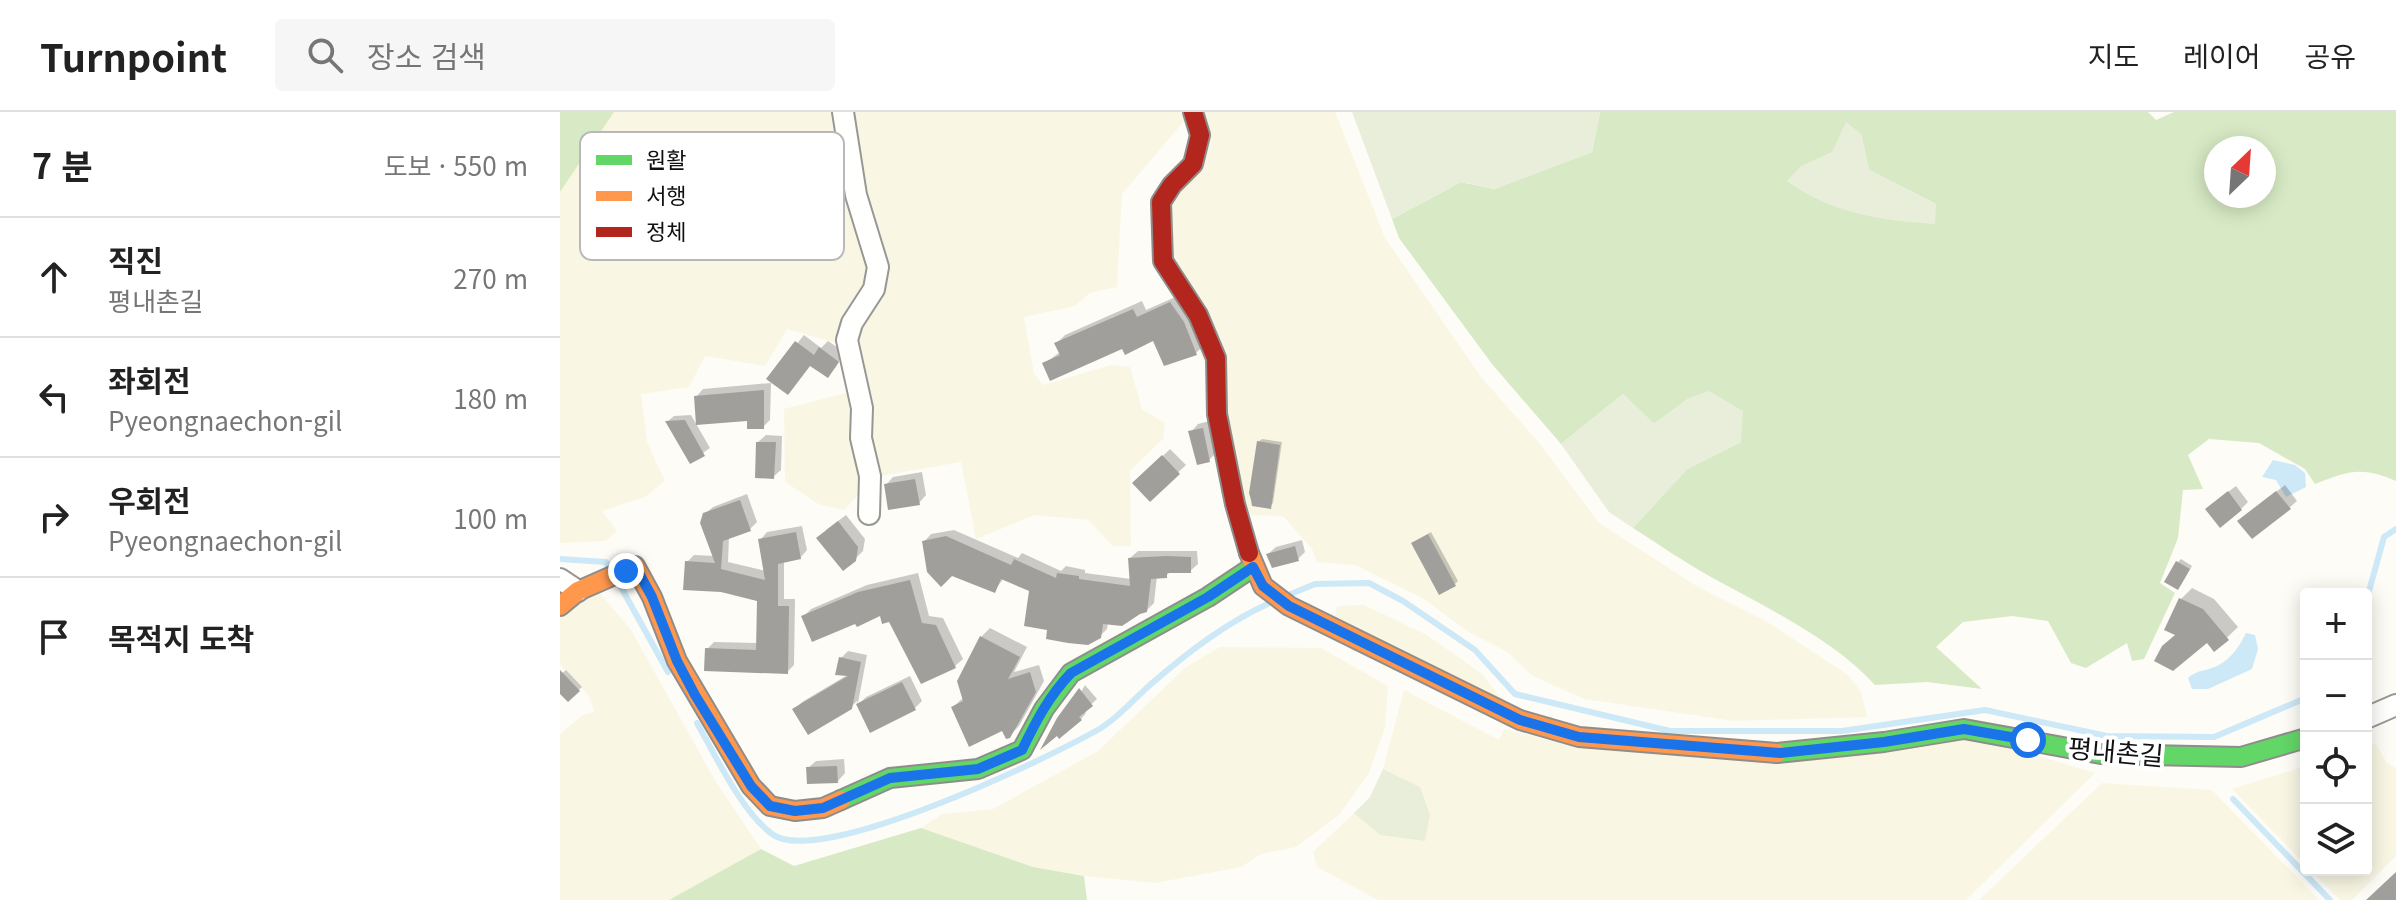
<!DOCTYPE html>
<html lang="ko">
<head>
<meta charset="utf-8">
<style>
	body { margin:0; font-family:Georgia,"Noto Sans KR",serif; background:#f6f6f6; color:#222 }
	.controls { position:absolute; right:24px; bottom:24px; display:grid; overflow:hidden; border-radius:8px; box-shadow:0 4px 20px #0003 }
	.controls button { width:72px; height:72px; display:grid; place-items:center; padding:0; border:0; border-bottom:2px solid #e0e0e0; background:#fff; color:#222; font:40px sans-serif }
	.compass { position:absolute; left:1644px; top:24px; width:72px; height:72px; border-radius:50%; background:#fff; box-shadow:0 4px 20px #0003; rotate:25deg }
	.stop { position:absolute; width:24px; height:24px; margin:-18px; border:6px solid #1a73e8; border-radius:50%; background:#fff }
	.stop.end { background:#1a73e8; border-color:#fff; box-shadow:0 2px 8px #0008 }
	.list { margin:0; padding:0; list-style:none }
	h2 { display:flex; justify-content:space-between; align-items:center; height:104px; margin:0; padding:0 32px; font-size:34px }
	h2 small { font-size:26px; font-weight:400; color:#767676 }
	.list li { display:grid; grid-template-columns:52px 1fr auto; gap:24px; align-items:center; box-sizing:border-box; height:120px; padding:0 32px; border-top:2px solid #e0e0e0 }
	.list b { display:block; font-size:30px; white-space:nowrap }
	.list p { margin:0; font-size:26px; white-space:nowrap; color:#767676 }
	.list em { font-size:26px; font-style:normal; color:#767676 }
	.icon { flex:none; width:44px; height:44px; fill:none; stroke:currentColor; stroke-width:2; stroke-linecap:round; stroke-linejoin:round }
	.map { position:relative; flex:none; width:1836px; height:788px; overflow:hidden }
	header { display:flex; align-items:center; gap:48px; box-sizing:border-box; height:112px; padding:0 40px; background:#fff; border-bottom:2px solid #e0e0e0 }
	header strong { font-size:38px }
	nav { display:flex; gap:44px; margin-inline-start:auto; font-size:28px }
	.search { width:560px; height:72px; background:#f6f6f6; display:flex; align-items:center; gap:20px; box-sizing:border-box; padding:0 28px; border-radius:8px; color:#767676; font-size:30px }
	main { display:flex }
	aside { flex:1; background:#fff }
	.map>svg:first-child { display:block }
</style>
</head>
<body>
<header>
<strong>Turnpoint</strong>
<div class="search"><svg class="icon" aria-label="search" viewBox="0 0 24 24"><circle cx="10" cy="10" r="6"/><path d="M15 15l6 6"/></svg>장소 검색</div>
<nav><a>지도</a><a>레이어</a><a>공유</a></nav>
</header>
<main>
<aside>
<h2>7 분<small>도보 · 550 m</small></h2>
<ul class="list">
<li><svg class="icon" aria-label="ahead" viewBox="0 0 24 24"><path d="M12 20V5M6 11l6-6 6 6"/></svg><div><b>직진</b><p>평내촌길</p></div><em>270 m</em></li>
<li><svg class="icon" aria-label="left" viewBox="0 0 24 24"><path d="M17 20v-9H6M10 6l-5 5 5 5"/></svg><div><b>좌회전</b><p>Pyeongnaechon-gil</p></div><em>180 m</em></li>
<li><svg class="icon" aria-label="right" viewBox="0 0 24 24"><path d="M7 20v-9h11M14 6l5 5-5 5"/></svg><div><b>우회전</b><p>Pyeongnaechon-gil</p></div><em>100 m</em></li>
<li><svg class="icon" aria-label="arrive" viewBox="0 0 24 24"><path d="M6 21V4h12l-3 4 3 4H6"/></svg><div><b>목적지 도착</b></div></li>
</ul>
</aside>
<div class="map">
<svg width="1836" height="788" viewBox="0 0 1836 788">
	<rect width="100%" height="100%" fill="#fdfcf7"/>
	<g fill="#f9f7e4">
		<path d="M 54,0 L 279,0 L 314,155 L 282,233 L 227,217 L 205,254 L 145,244 L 129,275 L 81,282 L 87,330 L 105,369 L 85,385 L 42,399 L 57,419 L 46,429 L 0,431 L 0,80 Z"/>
		<path d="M 291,0 L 623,0 L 625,8 L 562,82 L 557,175 L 530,181 L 515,194 L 464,205 L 474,261 L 483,273 L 551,253 L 570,255 L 582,297 L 605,311 L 603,327 L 570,359 L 571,434 L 553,434 L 528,408 L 475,403 L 416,427 L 401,350 L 315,365 L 295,228 L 299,214 L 321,180 Z"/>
		<path d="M 640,0 L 775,0 L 825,126 L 921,265 L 981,333 L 1039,411 L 1135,473 L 1209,511 L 1288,563 L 1301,580 L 1307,605 L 1174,609 L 1024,587 L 973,564 L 947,540 L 907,519 L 864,487 L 795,453 L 757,450 L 752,437 L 723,404 L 685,403 L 664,304 L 605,146 L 604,96 Z"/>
		<path d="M 294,279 L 302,379 L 284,398 L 260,393 L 225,370 L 224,297 Z"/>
		<path d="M 39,480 L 71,518 L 156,670 L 201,737 L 109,788 L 0,788 L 0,622 L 23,603 L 35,600 L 28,583 L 0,552 L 0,502 Z"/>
		<path d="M 804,493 L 867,523 L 922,562 L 943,589 L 775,504 L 777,494 Z"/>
		<path d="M 660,535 L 761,536 L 828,574 L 825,616 L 809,661 L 779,703 L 736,735 L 701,742 L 681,755 L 595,771 L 524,764 L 473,755 L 361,716 L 382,702 L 433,697 L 538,639 L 626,555 Z"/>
		<path d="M 844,578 L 939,628 L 944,617 L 1021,636 L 1425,628 L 1535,661 L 1406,788 L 818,788 L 757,755 L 753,740 L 794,701 L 820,723 L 860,675 L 823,657 Z"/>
		<path d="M 1816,632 L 1826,650 L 1836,656 L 1836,744 L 1792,788 L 1780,788 L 1751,758 L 1806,758 L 1806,635 Z"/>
		<path d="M 1746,654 L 1746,753 L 1672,677 Z"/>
		<path d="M 1542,671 L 1652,678 L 1759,788 L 1419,788 Z"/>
	</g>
	<g fill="#d8eac5" fill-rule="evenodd">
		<path d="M 0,0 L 54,0 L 0,80 Z"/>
		<path d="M 1040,0 L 1588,0 L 1596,8 L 1614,0 L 1836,0 L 1836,369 C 1801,354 1789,359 1755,372 L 1745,357 L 1699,331 L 1649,327 L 1628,343 L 1643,377 L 1623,378 L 1618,426 L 1600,471 L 1615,481 L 1584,547 L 1572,549 L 1567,531 L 1526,556 L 1511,551 L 1488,509 L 1452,504 L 1403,510 L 1376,535 L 1422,577 L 1367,570 L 1315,573 C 1272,526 1205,495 1151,465 C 1124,450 1098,432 1073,416 L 1127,357 L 1181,330 L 1129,286 L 1094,312 L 1063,282 L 1001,332 L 932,252 L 839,126 L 832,107 L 901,70 L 934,77 L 1032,40 ZM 1301,22 L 1309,58 L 1376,92 L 1240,55 L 1273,40 ZM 1656,36 L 1704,36 L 1704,84 L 1656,84 Z"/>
		<path d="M 361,716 L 473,755 L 524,764 L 527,788 L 109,788 L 201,737 L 234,754 Z"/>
	</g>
	<g fill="#e9eedb">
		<path d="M 792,0 L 1040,0 L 1032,40 L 934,77 L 901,70 L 832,107 Z"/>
		<path d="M 1286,10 L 1301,22 L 1309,58 L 1376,92 L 1375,112 C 1323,109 1270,101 1227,69 L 1240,55 L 1272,40 Z"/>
		<path d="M 1149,279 L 1183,299 L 1181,330 L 1127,357 L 1073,416 L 1049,400 L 1001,332 L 1063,282 L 1094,312 L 1129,286 Z"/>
		<path d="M 823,657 L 860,675 L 870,703 L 865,729 L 820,723 L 794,701 L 810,685 Z"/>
	</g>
	<g fill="#cde8f7">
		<path d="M 1713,348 L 1735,353 L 1745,361 L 1746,375 L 1726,385 L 1716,368 L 1702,365 Z"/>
		<path d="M 1686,521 L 1695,523 L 1698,537 L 1692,557 L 1648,577 L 1632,577 L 1628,566 C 1638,557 1648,559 1659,553 C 1672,546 1680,533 1686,521 Z"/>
	</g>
	<g fill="#0003">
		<path d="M 620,183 L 645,232 L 636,241 L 594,227 L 484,252 L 500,240 L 497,231 L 505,223 L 582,189 L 586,198 Z"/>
		<path d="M 244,223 L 261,236 L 268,229 L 284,240 L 275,256 L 251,252 L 209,266 Z"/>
		<path d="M 211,271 L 210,308 L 203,315 L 136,285 L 143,277 Z"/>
		<path d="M 131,303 L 150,336 L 131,349 L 108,309 L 114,304 Z"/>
		<path d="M 650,309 L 657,340 L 649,348 L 631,320 L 638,312 Z"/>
		<path d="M 206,323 L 222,324 L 221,358 L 213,365 L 198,330 Z"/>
		<path d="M 702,327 L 722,330 L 713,391 L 710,394 L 698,330 Z"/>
		<path d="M 610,337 L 626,353 L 590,387 L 575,371 Z"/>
		<path d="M 362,360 L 366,383 L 359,391 L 326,373 L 333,365 Z"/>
		<path d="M 1725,373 L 1737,389 L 1729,396 L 1687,402 Z"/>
		<path d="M 1676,374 L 1688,390 L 1681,397 L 1655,390 Z"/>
		<path d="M 187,382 L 197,410 L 190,417 L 169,425 L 168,450 L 206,459 L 200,428 L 207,420 L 242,414 L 247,438 L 240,446 L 224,448 L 224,487 L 235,487 L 234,553 L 227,560 L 147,537 L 154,530 L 198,531 L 199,487 L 127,450 L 134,443 L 155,444 L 145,402 L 153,395 Z"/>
		<path d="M 286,403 L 305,427 L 303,439 L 295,447 L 266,418 Z"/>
		<path d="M 394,418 L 458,446 L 462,441 L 501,459 L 506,454 L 525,458 L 525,461 L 571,467 L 570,446 L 578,439 L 637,439 L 638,452 L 630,459 L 611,459 L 606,464 L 597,464 L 594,491 L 586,499 L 548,510 L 547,517 L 539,525 L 471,478 L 444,466 L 434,479 L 364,430 L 371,422 Z"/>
		<path d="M 871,420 L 898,469 L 895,472 L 856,429 Z"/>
		<path d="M 742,428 L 745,440 L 738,447 L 708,442 L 716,435 Z"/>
		<path d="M 1621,447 L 1632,454 L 1621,473 L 1618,450 Z"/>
		<path d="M 358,461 L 369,504 L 383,506 L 403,547 L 395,554 L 362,570 L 330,508 L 321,501 L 296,509 L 244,504 L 251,497 L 307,473 Z"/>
		<path d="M 1632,476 L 1654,487 L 1678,515 L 1655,537 L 1647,528 L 1617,522 L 1606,517 L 1621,487 Z"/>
		<path d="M 430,516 L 467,535 L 454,560 L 479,553 L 484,569 L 459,614 L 449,624 L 443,617 L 393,595 L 404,585 L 421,525 Z"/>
		<path d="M 288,539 L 307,543 L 298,591 L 297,589 L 290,596 L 235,597 L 242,590 L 289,562 L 281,546 Z"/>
		<path d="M 6,558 L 22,575 L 8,588 L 0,579 L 0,563 Z"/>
		<path d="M 350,564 L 362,589 L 355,596 L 311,618 L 298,593 L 306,585 Z"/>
		<path d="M 525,573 L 537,587 L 524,599 L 526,601 L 521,607 L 497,622 Z"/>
		<path d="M 284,647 L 285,661 L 278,669 L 248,656 L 256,649 Z"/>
	</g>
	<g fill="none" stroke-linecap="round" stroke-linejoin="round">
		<g stroke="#cde8f7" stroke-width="6">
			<path d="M 0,447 L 46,450 L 51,459"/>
			<path d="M 57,468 L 108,560"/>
			<path d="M 726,484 L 755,472 L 809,471 L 843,489 L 915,538 L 955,582 L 1110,619 L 1282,619 L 1425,598 L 1547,624 L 1654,625 L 1746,586"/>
			<path d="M 1806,490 L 1824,425 L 1836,417"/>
			<path d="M 137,611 C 155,643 182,700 212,722 C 259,757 491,645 541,616 C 559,605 575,586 591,572 C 628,540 667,510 712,490"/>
			<path d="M 1673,687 L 1770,788"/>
		</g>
	</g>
	<g fill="#a19f9c">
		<path d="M 610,190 L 624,210 L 637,243 L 604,254 L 593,229 L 565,243 L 562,237 L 490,269 L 482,251 L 500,243 L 494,231 L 573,197 L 577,205 Z"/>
		<path d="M 235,229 L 254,243 L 259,235 L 279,250 L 268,266 L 250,254 L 228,283 L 206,267 Z"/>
		<path d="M 204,278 L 204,317 L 187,317 L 187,309 L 136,313 L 134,284 Z"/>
		<path d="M 125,308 L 145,344 L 130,352 L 105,309 Z"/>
		<path d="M 643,316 L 650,350 L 637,353 L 628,319 Z"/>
		<path d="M 697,329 L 720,333 L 711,397 L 692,394 L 691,388 L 689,381 Z"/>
		<path d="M 196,330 L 216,330 L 214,367 L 195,366 Z"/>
		<path d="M 602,343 L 620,362 L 590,390 L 572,371 Z"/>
		<path d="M 355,367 L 360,393 L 328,398 L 324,372 Z"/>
		<path d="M 1668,379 L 1682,398 L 1660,416 L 1645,397 Z"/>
		<path d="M 1716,379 L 1731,397 L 1692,427 L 1677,409 Z"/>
		<path d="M 180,388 L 191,419 L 163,429 L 161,457 L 205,468 L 198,427 L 236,420 L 241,447 L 218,452 L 218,494 L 229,494 L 228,562 L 144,559 L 145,536 L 196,538 L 197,489 L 161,480 L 123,478 L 125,449 L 155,451 L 140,411 L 143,401 Z"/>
		<path d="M 278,409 L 298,435 L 296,449 L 283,459 L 256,426 Z"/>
		<path d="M 868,422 L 896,474 L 879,483 L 851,431 Z"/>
		<path d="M 386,424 L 451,453 L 454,447 L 496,466 L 497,461 L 519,464 L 519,467 L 570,474 L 568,446 L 606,444 L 631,445 L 631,461 L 607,461 L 607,466 L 591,467 L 587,500 L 580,502 L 562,514 L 543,512 L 541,526 L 528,533 L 508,531 L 486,527 L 487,518 L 464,514 L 469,479 L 441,467 L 435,481 L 392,464 L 381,475 L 367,460 L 362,429 Z"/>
		<path d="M 735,434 L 739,449 L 712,456 L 706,442 Z"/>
		<path d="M 1616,449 L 1630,457 L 1618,478 L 1604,470 Z"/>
		<path d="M 350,468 L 362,511 L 376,513 L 396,556 L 361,572 L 329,510 L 322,512 L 320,504 L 297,515 L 295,512 L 252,530 L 241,504 L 298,480 Z"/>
		<path d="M 1619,486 L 1643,497 L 1669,528 L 1654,540 L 1647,531 L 1613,559 L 1594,549 L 1602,534 L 1615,523 L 1604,518 Z"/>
		<path d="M 420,524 L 460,545 L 448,567 L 470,560 L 476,580 L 450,626 L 446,627 L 442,619 L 409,635 L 391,595 L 403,589 L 397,569 Z"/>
		<path d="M 279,545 L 301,550 L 292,597 L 248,623 L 232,597 L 288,564 L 275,563 Z"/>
		<path d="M 0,558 L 20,579 L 8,590 L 0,582 Z"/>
		<path d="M 342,570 L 356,598 L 310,621 L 296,592 Z"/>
		<path d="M 519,576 L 533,594 L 519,605 L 522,608 L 499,627 L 497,624 L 480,638 L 497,606 Z"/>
		<path d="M 277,654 L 278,671 L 247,672 L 246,655 Z"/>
		<path d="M 1836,760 L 1836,788 L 1806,788 Z"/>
	</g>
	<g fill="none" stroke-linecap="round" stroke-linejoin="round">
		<defs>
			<g id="street">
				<path d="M 283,0 L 296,83 L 318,155 L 314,177 L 292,211 L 287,228 L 302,296 L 301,326 L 310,364 L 309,402"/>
				<path d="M 0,467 L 18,479"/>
				<path d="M 1806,606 L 1836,593"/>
			</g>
			<g id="fast">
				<path d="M 1217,641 L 1324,630 L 1404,617 L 1541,642 L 1681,645 L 1746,626"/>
				<path d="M 281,688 L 330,666 L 418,657 L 462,638 L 484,597 L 511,561 L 648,485 L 693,455"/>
			</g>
			<g id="slow">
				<path d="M 689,441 L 703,474 L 729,494 L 960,608 L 1019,625 L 1217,641"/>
				<path d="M 0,494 L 18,479 L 75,454 L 92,485 L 117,549 L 191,674 L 210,694 L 235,699 L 263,696 L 281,688"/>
			</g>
			<path id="jam" d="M 633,0 L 640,23 L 633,52 L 612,73 L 601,90 L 603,149 L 638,203 L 656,246 L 657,302 L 675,392 L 689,441"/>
		</defs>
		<use href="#street" stroke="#979795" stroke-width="24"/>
		<use href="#fast" stroke="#8e8d8b" stroke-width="22"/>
		<use href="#slow" stroke="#8e8d8b" stroke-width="22"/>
		<use href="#jam" stroke="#8e8d8b" stroke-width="22"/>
		<use href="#street" stroke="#fffffe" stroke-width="20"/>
		<use href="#fast" stroke="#63d668" stroke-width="18"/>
		<use href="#slow" stroke="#ff974d" stroke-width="18"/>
		<use href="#jam" stroke="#b3261e" stroke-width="18"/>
	</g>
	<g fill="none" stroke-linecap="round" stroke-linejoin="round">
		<path stroke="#1a73e8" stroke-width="10" d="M 66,459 L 75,454 L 92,485 L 117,549 L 135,583 L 191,674 L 210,694 L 235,699 L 263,696 L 330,666 L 418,657 L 462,638 C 476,609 489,584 511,561 L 648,485 L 693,455 L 703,474 L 729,494 L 960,608 L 1019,625 L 1220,641 L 1324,630 L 1404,617 L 1468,628"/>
	</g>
	<g text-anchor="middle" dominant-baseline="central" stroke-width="8" stroke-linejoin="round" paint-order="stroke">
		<g font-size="26" fill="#111" stroke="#fff">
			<text transform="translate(1556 638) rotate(5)">평내촌길</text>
		</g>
	</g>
	<rect x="20" y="20" width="264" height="128" rx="12" fill="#fff" stroke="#b8b8b8" stroke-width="2"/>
	<rect x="36" y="43" width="36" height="10" fill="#63d668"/>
	<rect x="36" y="79" width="36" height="10" fill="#ff974d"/>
	<rect x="36" y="115" width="36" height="10" fill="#b3261e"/>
	<g font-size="22" fill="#111">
		<text x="86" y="56">원활</text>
		<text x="86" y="92">서행</text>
		<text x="86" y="128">정체</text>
	</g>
</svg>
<div class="controls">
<button>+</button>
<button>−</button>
<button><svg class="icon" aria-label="locate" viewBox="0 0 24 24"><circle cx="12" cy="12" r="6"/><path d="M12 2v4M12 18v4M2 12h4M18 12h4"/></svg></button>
<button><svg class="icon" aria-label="layers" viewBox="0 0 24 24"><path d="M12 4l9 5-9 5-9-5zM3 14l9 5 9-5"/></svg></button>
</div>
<svg class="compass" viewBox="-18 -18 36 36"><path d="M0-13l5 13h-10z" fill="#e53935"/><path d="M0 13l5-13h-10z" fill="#767676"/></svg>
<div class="stop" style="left:1468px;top:628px"></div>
<div class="stop end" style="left:66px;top:459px"></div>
</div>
</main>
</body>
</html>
